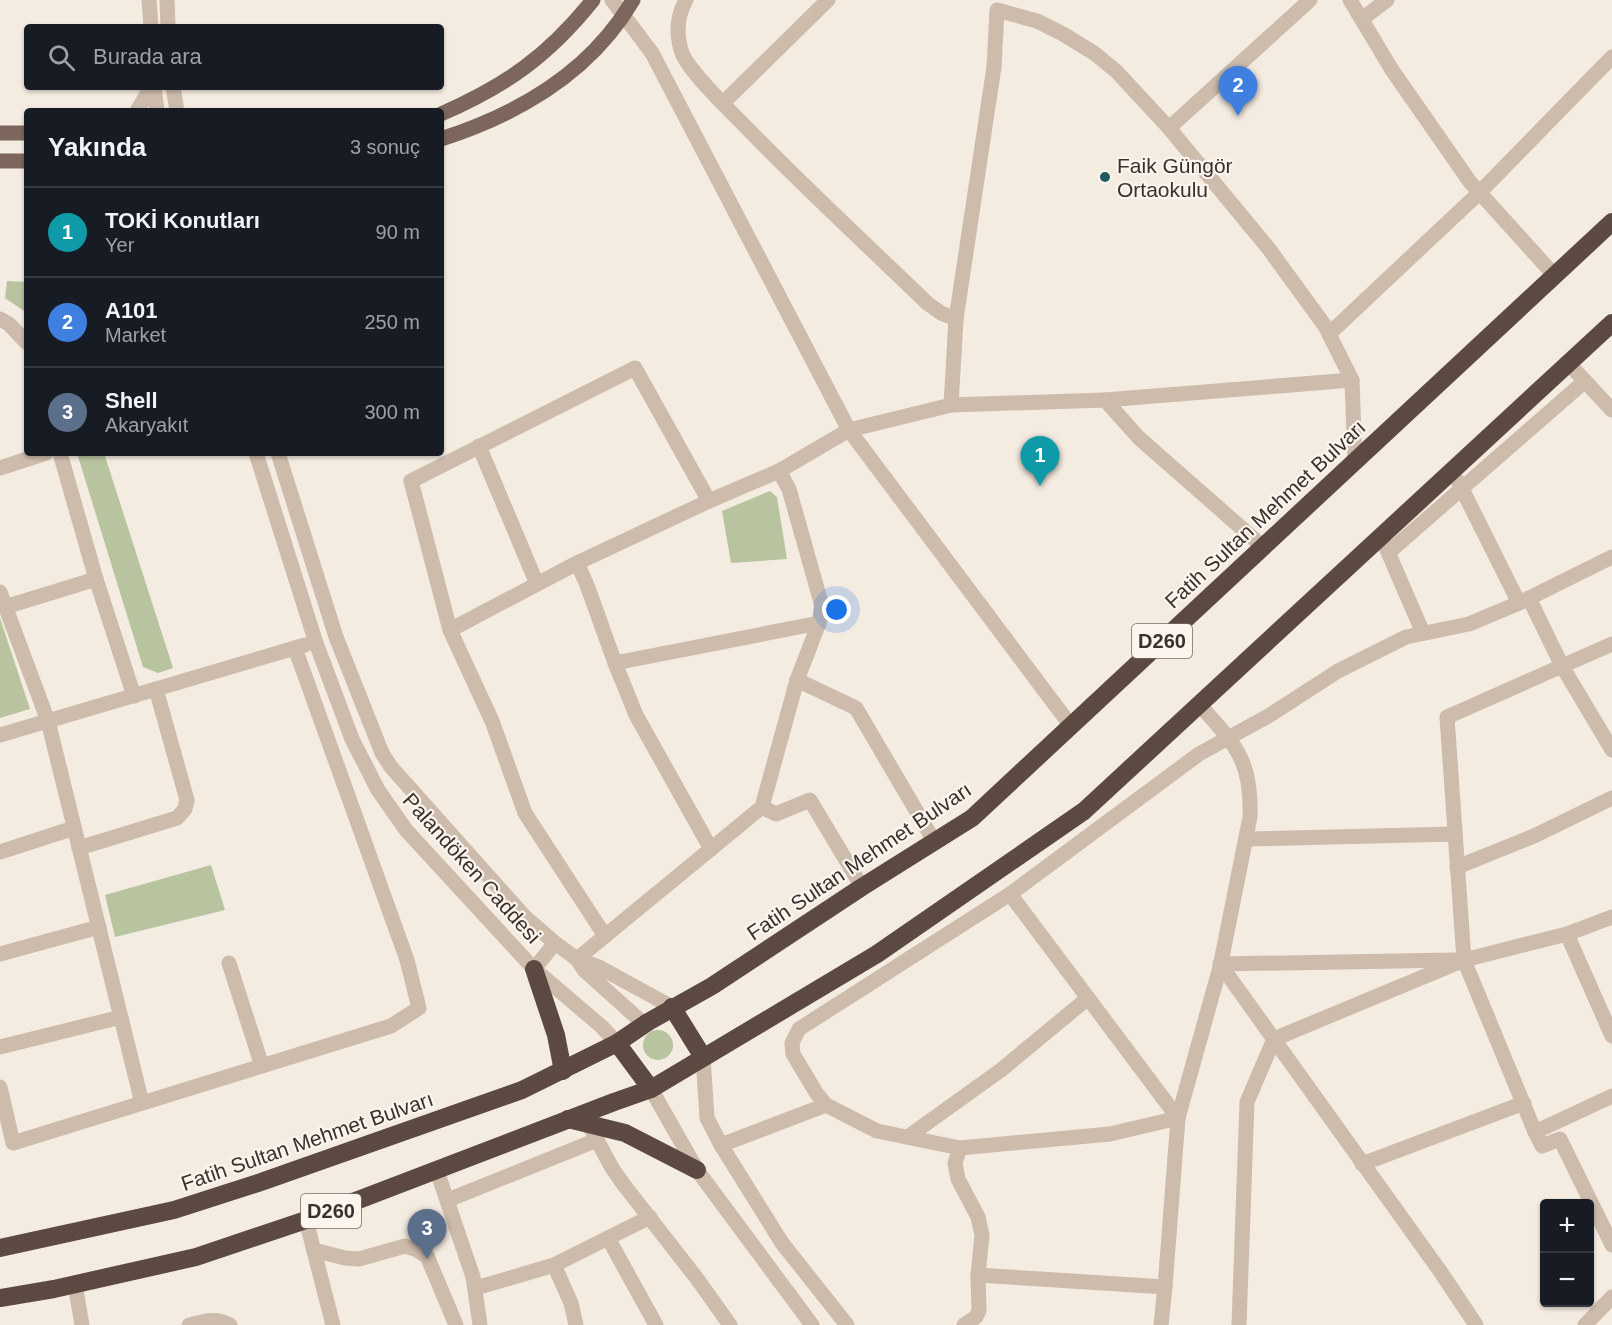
<!DOCTYPE html>
<html lang="tr">
<head>
<meta charset="utf-8">
<style>
	body { margin:0; font-family:Arial,sans-serif; background:#20242c; color:#f1f3f6 }
	.controls { position:absolute; right:18px; bottom:18px; display:grid; overflow:hidden; border-radius:6px; box-shadow:0 2px 4px #0004 }
	.controls button { width:54px; height:54px; display:grid; place-items:center; padding:0; border:0; border-bottom:2px solid #363941; background:#171b24; color:#f1f3f6; font:30px sans-serif }
	.you { position:absolute; left:837px; top:610px; width:21px; height:21px; margin:-15px; border:4px solid #fff; border-radius:50%; background:#1a73e8; box-shadow:0 0 0 9px #1a73e833 }
	.badge { display:grid; place-items:center; width:39px; height:39px; border-radius:50%; background:#0f766e; color:#fff; font-size:20px; font-weight:700 }
	.pin { position:absolute; translate:-50% -50px; filter:drop-shadow(0 2px 3px #0008) }
	.pin::after { content:''; position:absolute; top:32px; width:21px; height:18px; background:inherit; clip-path:polygon(0 0,100% 0,50% 100%) }
	.list { margin:0; padding:0; list-style:none }
	h2 { display:flex; justify-content:space-between; align-items:center; height:78px; margin:0; padding:0 24px; font-size:26px }
	h2 small { font-size:20px; font-weight:400; color:#9ea1a6 }
	.list li { display:grid; grid-template-columns:39px 1fr auto; gap:18px; align-items:center; box-sizing:border-box; height:90px; padding:0 24px; border-top:2px solid #363941 }
	.list b { display:block; font-size:22px; white-space:nowrap }
	.list p { margin:0; font-size:20px; white-space:nowrap; color:#9ea1a6 }
	.list em { font-size:20px; font-style:normal; color:#9ea1a6 }
	.icon { flex:none; width:33px; height:33px; fill:none; stroke:currentColor; stroke-width:2; stroke-linecap:round; stroke-linejoin:round }
	.map { position:relative; flex:none; width:1612px; height:1325px; overflow:hidden }
	.search { position:absolute; background:#171b24; box-shadow:0 2px 4px #0004; left:24px; top:24px; width:420px; height:66px; display:flex; align-items:center; gap:15px; box-sizing:border-box; padding:0 21px; border-radius:6px; color:#9ea1a6; font-size:22px }
	.panel { position:absolute; background:#171b24; box-shadow:0 2px 4px #0004; left:24px; top:108px; width:420px; height:348px; border-radius:6px }
	.map>svg:first-child { display:block }
</style>
</head>
<body>
<div class="map">
<svg width="1612" height="1325" viewBox="0 0 1612 1325">
	<rect width="100%" height="100%" fill="#f4ebe1"/>
	<g fill="#b8c4a0">
		<path d="M 7,281 L 27,282 L 27,313 L 5,298 Z"/>
		<path d="M 77,453 L 104,453 L 173,668 L 158,673 L 143,667 Z"/>
		<path d="M 770,491 L 777,497 L 787,559 L 731,563 L 722,511 Z"/>
		<path d="M 0,618 L 30,709 L 0,718 Z"/>
		<path d="M 211,865 L 225,910 L 115,937 L 105,895 Z"/>
		<circle cx="658" cy="1045" r="15"/>
	</g>
	<g fill="none" stroke-linecap="round" stroke-linejoin="round">
		<g stroke="#cdbbac" stroke-width="15">
			<path d="M 149,0 L 151,27"/>
			<path d="M 167,0 L 168,27"/>
			<path d="M 612,0 L 652,53 L 849,430 L 1071,726"/>
			<path d="M 686,0 C 677,16 676,35 682,53 C 689,71 726,107 741,122 C 801,184 865,243 927,303 L 941,313 L 956,319"/>
			<path d="M 1350,0 L 1392,70 L 1470,182 L 1555,276"/>
			<path d="M 1362,19 L 1387,0"/>
			<path d="M 154,87 L 157,111"/>
			<path d="M 173,87 L 177,111"/>
			<path d="M 723,103 L 828,0"/>
			<path d="M 137,111 L 151,87"/>
			<path d="M 1169,128 L 1310,0"/>
			<path d="M 0,319 L 9,324 L 27,343"/>
			<path d="M 1329,334 L 1479,193 L 1612,57"/>
			<path d="M 1568,363 L 1612,410"/>
			<path d="M 1105,400 L 1352,380 L 1355,462"/>
			<path d="M 951,405 L 956,319 L 994,67 L 997,10 L 1037,21 L 1063,34 L 1094,53 L 1116,71 L 1169,128 L 1269,249 L 1325,326 L 1352,380"/>
			<path d="M 479,446 L 537,584"/>
			<path d="M 60,453 L 96,579 L 134,696"/>
			<path d="M 256,453 L 316,643 L 352,739 L 378,790 L 406,830 L 534,969 L 601,1026 L 617,1043"/>
			<path d="M 278,453 L 336,637 L 382,753 L 391,767 L 525,917 L 555,943 L 577,959 L 599,967 L 672,1007"/>
			<path d="M 0,468 L 46,453"/>
			<path d="M 1458,481 L 1519,603"/>
			<path d="M 1385,545 L 1423,633"/>
			<path d="M 1389,552 L 1585,381"/>
			<path d="M 577,563 L 587,585 L 615,663 L 636,715 L 711,849"/>
			<path d="M 0,592 L 48,721 L 142,1103"/>
			<path d="M 1529,598 L 1562,666 L 1447,717 L 1464,960 L 1535,1132 L 1612,1096"/>
			<path d="M 5,607 L 96,579"/>
			<path d="M 450,630 L 577,563 L 709,501"/>
			<path d="M 1612,644 L 1562,666 L 1612,750"/>
			<path d="M 615,663 L 819,623"/>
			<path d="M 797,680 L 856,708 L 934,841"/>
			<path d="M 0,735 L 305,645"/>
			<path d="M 762,807 L 776,814 L 810,800 L 862,887"/>
			<path d="M 1247,839 L 1455,834"/>
			<path d="M 79,848 L 177,818 L 185,809 L 187,800 L 156,689"/>
			<path d="M 0,852 L 74,828"/>
			<path d="M 1457,867 L 1534,836 L 1612,798"/>
			<path d="M 1010,894 L 1178,1118"/>
			<path d="M 1567,934 L 1612,1036"/>
			<path d="M 605,936 L 525,813 L 492,721 L 450,630 L 411,481 L 635,368 L 709,501 L 779,471 L 849,430 L 951,405 L 1105,400 L 1139,438 L 1262,546"/>
			<path d="M 0,954 L 99,927"/>
			<path d="M 229,963 L 262,1066"/>
			<path d="M 1220,964 L 1440,1271 L 1476,1325"/>
			<path d="M 1220,964 L 1454,960"/>
			<path d="M 534,969 L 555,943"/>
			<path d="M 644,1024 L 584,970 L 577,959 L 762,807 L 797,680 L 819,623 L 822,606 L 789,489 L 779,471"/>
			<path d="M 0,1047 L 121,1017"/>
			<path d="M 703,1057 L 707,1118 L 721,1145 L 782,1243 L 847,1325"/>
			<path d="M 0,1087 L 13,1143 L 391,1026 L 419,1008 L 407,960 L 295,648"/>
			<path d="M 651,1089 L 697,1170 L 812,1325"/>
			<path d="M 1178,1118 L 1110,1134 L 960,1148 L 877,1131 L 826,1105 L 817,1094 L 793,1054 L 792,1043 L 799,1029 L 1010,894 L 1199,754 L 1270,715 L 1338,671 L 1406,637 L 1469,624 L 1519,603 L 1612,557"/>
			<path d="M 589,1125 L 612,1168 L 624,1185 L 698,1280 L 730,1325"/>
			<path d="M 1535,1132 L 1542,1146 L 1560,1139 L 1612,1245"/>
			<path d="M 909,1136 L 1001,1070 L 1088,998"/>
			<path d="M 721,1145 L 826,1105"/>
			<path d="M 960,1148 L 955,1163 L 958,1179 L 978,1217 L 982,1235 L 978,1275 L 979,1311 L 976,1317 L 964,1325"/>
			<path d="M 1362,1164 L 1524,1103"/>
			<path d="M 437,1171 L 473,1277 L 480,1325"/>
			<path d="M 448,1200 L 597,1140"/>
			<path d="M 306,1220 L 333,1325"/>
			<path d="M 608,1238 L 656,1325"/>
			<path d="M 314,1250 L 345,1258 L 359,1259 L 405,1246 L 415,1249 L 427,1256 L 456,1325"/>
			<path d="M 554,1265 L 571,1303 L 576,1325"/>
			<path d="M 978,1275 L 1165,1287 L 1178,1118 L 1220,967 L 1250,817 C 1252,759 1235,745 1199,704"/>
			<path d="M 75,1284 L 82,1325"/>
			<path d="M 476,1288 L 554,1265 L 650,1217"/>
			<path d="M 189,1325 C 205,1321 216,1317 230,1325"/>
			<path d="M 1161,1325 L 1165,1287"/>
			<path d="M 1239,1325 L 1247,1102 L 1274,1039 L 1464,960 L 1567,934 L 1612,917"/>
			<path d="M 1585,1325 L 1612,1297"/>
		</g>
		<g stroke="#7d675c" stroke-width="15">
			<path d="M 441,114 C 507,85 548,56 593,0"/>
			<path d="M 0,133 L 27,133"/>
			<path d="M 441,139 C 519,114 591,72 633,0"/>
			<path d="M 0,161 L 27,161"/>
		</g>
		<g stroke="#5c4a42" stroke-width="18">
			<path d="M 534,969 L 556,1035 L 563,1071"/>
			<path d="M 672,1007 L 703,1057"/>
			<path d="M 617,1043 L 651,1089"/>
			<path d="M 568,1119 L 625,1133 L 697,1170"/>
			<path d="M 0,1248 L 174,1210 L 261,1182 L 522,1090 L 617,1043 L 648,1022 L 712,986 L 862,887 L 972,818 L 1612,222"/>
			<path d="M 0,1298 L 54,1289 L 196,1257 L 306,1220 L 614,1102 L 651,1089 L 877,954 L 1084,811 L 1612,323"/>
		</g>
	</g>
	<circle fill="#1f5a5e" stroke="#fbf5ee" stroke-width="2" cx="1105" cy="177" r="6"/>
	<g text-anchor="middle" dominant-baseline="central" stroke-width="4.5" stroke-linejoin="round" paint-order="stroke">
		<g fill="#fbf5ee" stroke="#756b66" stroke-width="1.5">
			<rect x="1132" y="624" width="60" height="34" rx="4.5"/>
			<rect x="301" y="1194" width="60" height="34" rx="4.5"/>
		</g>
		<g font-size="20" font-weight="bold" fill="#3b302b">
			<text x="1162" y="641">D260</text>
			<text x="331" y="1211">D260</text>
		</g>
		<g font-size="21" fill="#3b302b" stroke="#fbf5ee" text-anchor="start">
			<text x="1117" y="165">Faik Güngör<tspan x="1117" dy="24">Ortaokulu</tspan></text>
		</g>
		<g font-size="21" fill="#3b302b" stroke="#fbf5ee">
			<text transform="translate(1265 514) rotate(-43)">Fatih Sultan Mehmet Bulvarı</text>
			<text transform="translate(859 861) rotate(-34)">Fatih Sultan Mehmet Bulvarı</text>
			<text transform="translate(472 868) rotate(48)">Palandöken Caddesi</text>
			<text transform="translate(307 1141) rotate(-19)">Fatih Sultan Mehmet Bulvarı</text>
		</g>
	</g>
</svg>
<div class="controls">
<button>+</button>
<button>−</button>
</div>
<div class="you"></div>
<div class="pin badge" style="left:1040px;top:486px;background:#0f9aa8">1</div>
<div class="pin badge" style="left:1238px;top:116px;background:#3f7fe0">2</div>
<div class="pin badge" style="left:427px;top:1259px;background:#5c6f8a">3</div>
<div class="search"><svg class="icon" aria-label="search" viewBox="0 0 24 24"><circle cx="10" cy="10" r="6"/><path d="M15 15l6 6"/></svg>Burada ara</div>
<section class="panel">
<h2>Yakında<small>3 sonuç</small></h2>
<ul class="list">
<li><span class="badge" style="background:#0f9aa8">1</span><div><b>TOKİ Konutları</b><p>Yer</p></div><em>90 m</em></li>
<li><span class="badge" style="background:#3f7fe0">2</span><div><b>A101</b><p>Market</p></div><em>250 m</em></li>
<li><span class="badge" style="background:#5c6f8a">3</span><div><b>Shell</b><p>Akaryakıt</p></div><em>300 m</em></li>
</ul>
</section>
</div>
</body>
</html>
